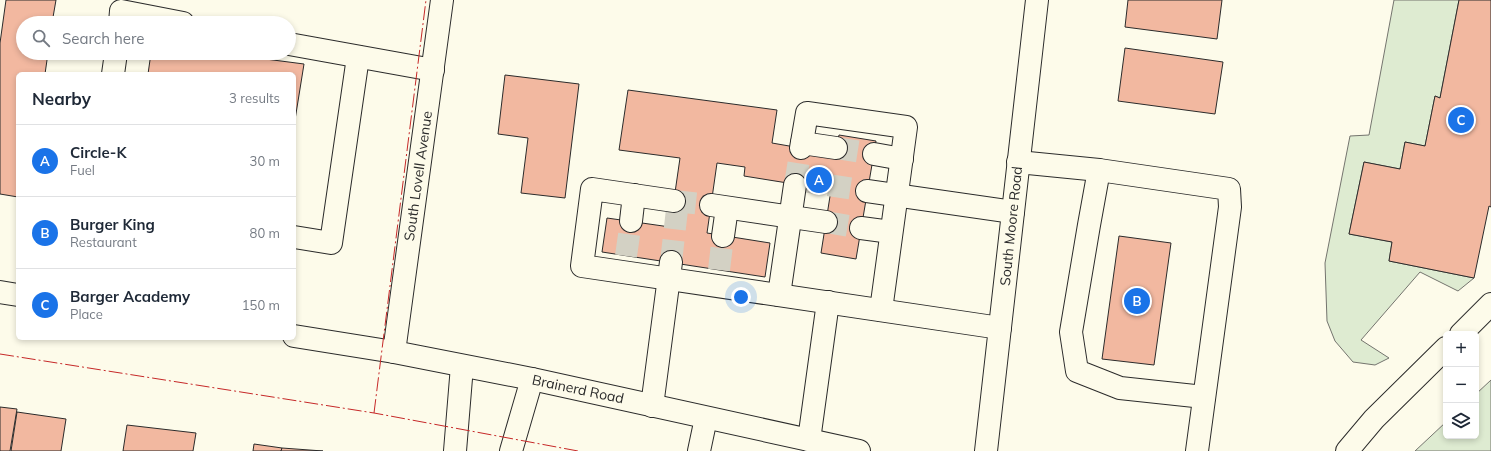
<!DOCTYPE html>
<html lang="en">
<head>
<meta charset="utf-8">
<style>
	body { margin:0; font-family:Mulish,sans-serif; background:#f6f6f7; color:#1f2937 }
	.controls { position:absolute; right:12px; bottom:12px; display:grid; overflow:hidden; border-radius:6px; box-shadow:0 2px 6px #0003 }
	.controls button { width:36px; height:36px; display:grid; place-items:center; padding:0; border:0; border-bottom:1px solid #e0e1e3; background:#fff; color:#1f2937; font:20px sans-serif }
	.you { position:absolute; left:741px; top:297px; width:14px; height:14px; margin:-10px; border:3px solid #fff; border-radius:50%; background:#1a73e8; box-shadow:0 0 0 6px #1a73e833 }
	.badge { display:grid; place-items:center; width:26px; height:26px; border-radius:50%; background:#1a73e8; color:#fff; font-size:13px; font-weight:700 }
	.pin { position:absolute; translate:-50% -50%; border:2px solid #fff; box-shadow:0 1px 4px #0006 }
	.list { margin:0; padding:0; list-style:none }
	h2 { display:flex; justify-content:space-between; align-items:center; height:52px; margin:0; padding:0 16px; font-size:17px }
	h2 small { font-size:13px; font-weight:400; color:#747a83 }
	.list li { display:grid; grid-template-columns:26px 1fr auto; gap:12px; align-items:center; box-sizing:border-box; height:72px; padding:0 16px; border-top:1px solid #e0e1e3 }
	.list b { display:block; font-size:15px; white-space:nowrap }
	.list p { margin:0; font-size:13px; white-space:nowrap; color:#747a83 }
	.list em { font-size:13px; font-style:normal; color:#747a83 }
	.icon { flex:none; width:22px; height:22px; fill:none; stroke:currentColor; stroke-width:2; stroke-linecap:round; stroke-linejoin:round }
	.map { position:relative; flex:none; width:1491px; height:451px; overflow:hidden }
	.search { position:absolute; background:#fff; box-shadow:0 2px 6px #0003; left:16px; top:16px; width:280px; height:44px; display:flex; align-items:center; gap:10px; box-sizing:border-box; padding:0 14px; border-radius:22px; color:#747a83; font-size:15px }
	.panel { position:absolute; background:#fff; box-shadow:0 2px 6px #0003; left:16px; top:72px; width:280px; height:268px; border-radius:6px }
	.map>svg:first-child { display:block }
</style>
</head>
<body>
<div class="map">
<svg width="1491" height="451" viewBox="0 0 1491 451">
	<rect width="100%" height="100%" fill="#fdfbea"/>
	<g fill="#deebd1" stroke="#74746e">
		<path d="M 1394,0 L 1459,0 L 1440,98 L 1435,96 L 1425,146 L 1405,142 L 1400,169 L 1364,162 L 1349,234 L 1392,242 L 1389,261 L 1474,278 L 1458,291 L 1420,272 L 1361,340 L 1389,358 L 1375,365 L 1353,362 L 1335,341 L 1327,321 L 1325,263 L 1350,136 L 1369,135 Z"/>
		<path d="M 1491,380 L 1491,451 L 1415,451 L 1446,422 L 1446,436 L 1476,436 L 1476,394 Z"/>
	</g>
	<g fill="#f2b8a0" stroke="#2b2b2b">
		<path d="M 6,0 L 56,0 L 52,23 L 23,23 L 23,53 L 48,53 L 45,74 L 18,74 L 18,197 L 0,194 L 0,43 Z"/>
		<path d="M 1128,0 L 1222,0 L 1217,39 L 1125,27 Z"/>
		<path d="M 1459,0 L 1491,0 L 1491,207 L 1489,206 L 1474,278 L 1389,261 L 1392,242 L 1349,234 L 1364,162 L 1400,169 L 1405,142 L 1425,146 L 1435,96 L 1440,98 Z"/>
		<path d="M 1125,48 L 1223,62 L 1215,114 L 1118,101 Z"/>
		<path d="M 151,53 L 219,53 L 304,64 L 294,126 L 294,74 L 148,74 Z"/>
		<path d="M 505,75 L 579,84 L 565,198 L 521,193 L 528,138 L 498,134 Z"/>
		<path d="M 628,90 L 777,110 L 772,143 L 835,154 L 839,135 L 876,141 L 856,259 L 821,253 L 831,190 L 744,176 L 745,167 L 717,163 L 707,233 L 770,243 L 765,277 L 602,252 L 607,218 L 670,227 L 680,158 L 619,150 Z"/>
		<path d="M 1119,236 L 1171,243 L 1154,365 L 1102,359 Z"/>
		<path d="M 0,407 L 17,409 L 10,451 L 0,451 Z"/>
		<path d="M 17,412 L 66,419 L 61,451 L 11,451 Z"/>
		<path d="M 127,425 L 196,433 L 193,451 L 123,451 Z"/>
		<path d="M 254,444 L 282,448 L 281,451 L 253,451 Z"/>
		<path d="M 282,448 L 323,451 L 281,451 Z"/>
	</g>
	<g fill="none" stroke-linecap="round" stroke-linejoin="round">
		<g stroke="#d3d1c4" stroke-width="22" stroke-dasharray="22 11" stroke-linecap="butt">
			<path d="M 836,148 L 874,154"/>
			<path d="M 796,180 L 867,191"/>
			<path d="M 795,185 L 801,148"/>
			<path d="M 674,201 L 711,205"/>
			<path d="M 826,222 L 861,228"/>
			<path d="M 626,256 L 631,221"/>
			<path d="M 671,262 L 678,201"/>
			<path d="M 719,270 L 723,236"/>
		</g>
		<defs>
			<g id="minor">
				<path d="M 120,23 L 121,11 L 183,23"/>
				<path d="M 289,44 L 433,70"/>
				<path d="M 113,74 L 116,53"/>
				<path d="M 802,143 L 836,148"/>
				<path d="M 801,148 L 807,113 L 906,127 L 881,310"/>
				<path d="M 874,154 L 902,159"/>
				<path d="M 1018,162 L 1099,170 L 1229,189 L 1230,207 L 1197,451"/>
				<path d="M 1099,170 L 1089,225 L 1071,332 L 1077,371 L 1120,388 L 1204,397"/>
				<path d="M 867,191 L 1013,212"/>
				<path d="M 674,201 L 592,189 L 582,266 L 1000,328"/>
				<path d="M 711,205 L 826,222"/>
				<path d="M 631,221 L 634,195"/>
				<path d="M 861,228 L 891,232"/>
				<path d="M 723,236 L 727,208"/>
				<path d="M 294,237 L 331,243 L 358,57"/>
				<path d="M 779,295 L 795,185"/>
				<path d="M 1461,334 L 1491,304"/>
				<path d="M 394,352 L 442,0"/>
				<path d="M 652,406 L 671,262"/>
				<path d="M 809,440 L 828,302"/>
				<path d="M 455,451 L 462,366"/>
				<path d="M 511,451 L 532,379"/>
				<path d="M 699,451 L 706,418"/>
				<path d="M 1347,451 L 1374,419 L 1446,348"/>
			</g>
			<g id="major">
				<path d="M 0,292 L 18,295"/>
				<path d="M 294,336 L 394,352 L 532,379 L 859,451"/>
				<path d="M 986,451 L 1037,0"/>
			</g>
		</defs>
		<use href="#minor" stroke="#2b2b2b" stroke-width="24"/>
		<use href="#major" stroke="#2b2b2b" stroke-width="24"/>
		<use href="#minor" stroke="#fdfbea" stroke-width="22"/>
		<use href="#major" stroke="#fdfbea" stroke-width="22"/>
		<g stroke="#c62828" stroke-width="1" stroke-dasharray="14 3 2 3" stroke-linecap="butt">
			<path d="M 0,354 L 374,413 L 578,451"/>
			<path d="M 374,413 L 426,0"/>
		</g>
	</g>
	<g text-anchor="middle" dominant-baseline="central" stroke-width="3" stroke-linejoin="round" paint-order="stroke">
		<g font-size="14" fill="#2b2b2b" stroke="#fdfbea">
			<text transform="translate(418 176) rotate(-82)">South Lovell Avenue</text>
			<text transform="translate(1011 226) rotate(-84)">South Moore Road</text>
			<text transform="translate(578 389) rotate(12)">Brainerd Road</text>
		</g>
	</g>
</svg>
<div class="controls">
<button>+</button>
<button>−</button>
<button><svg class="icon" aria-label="layers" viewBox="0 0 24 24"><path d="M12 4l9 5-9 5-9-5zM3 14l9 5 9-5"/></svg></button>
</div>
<div class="you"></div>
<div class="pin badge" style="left:819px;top:180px">A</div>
<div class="pin badge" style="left:1137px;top:301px">B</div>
<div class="pin badge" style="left:1461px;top:120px">C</div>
<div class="search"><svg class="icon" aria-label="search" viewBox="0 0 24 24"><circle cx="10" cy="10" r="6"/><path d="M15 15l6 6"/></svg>Search here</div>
<section class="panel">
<h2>Nearby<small>3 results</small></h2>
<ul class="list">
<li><span class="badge">A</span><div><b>Circle-K</b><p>Fuel</p></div><em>30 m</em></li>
<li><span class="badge">B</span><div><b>Burger King</b><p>Restaurant</p></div><em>80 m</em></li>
<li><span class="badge">C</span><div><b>Barger Academy</b><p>Place</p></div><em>150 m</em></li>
</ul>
</section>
</div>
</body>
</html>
